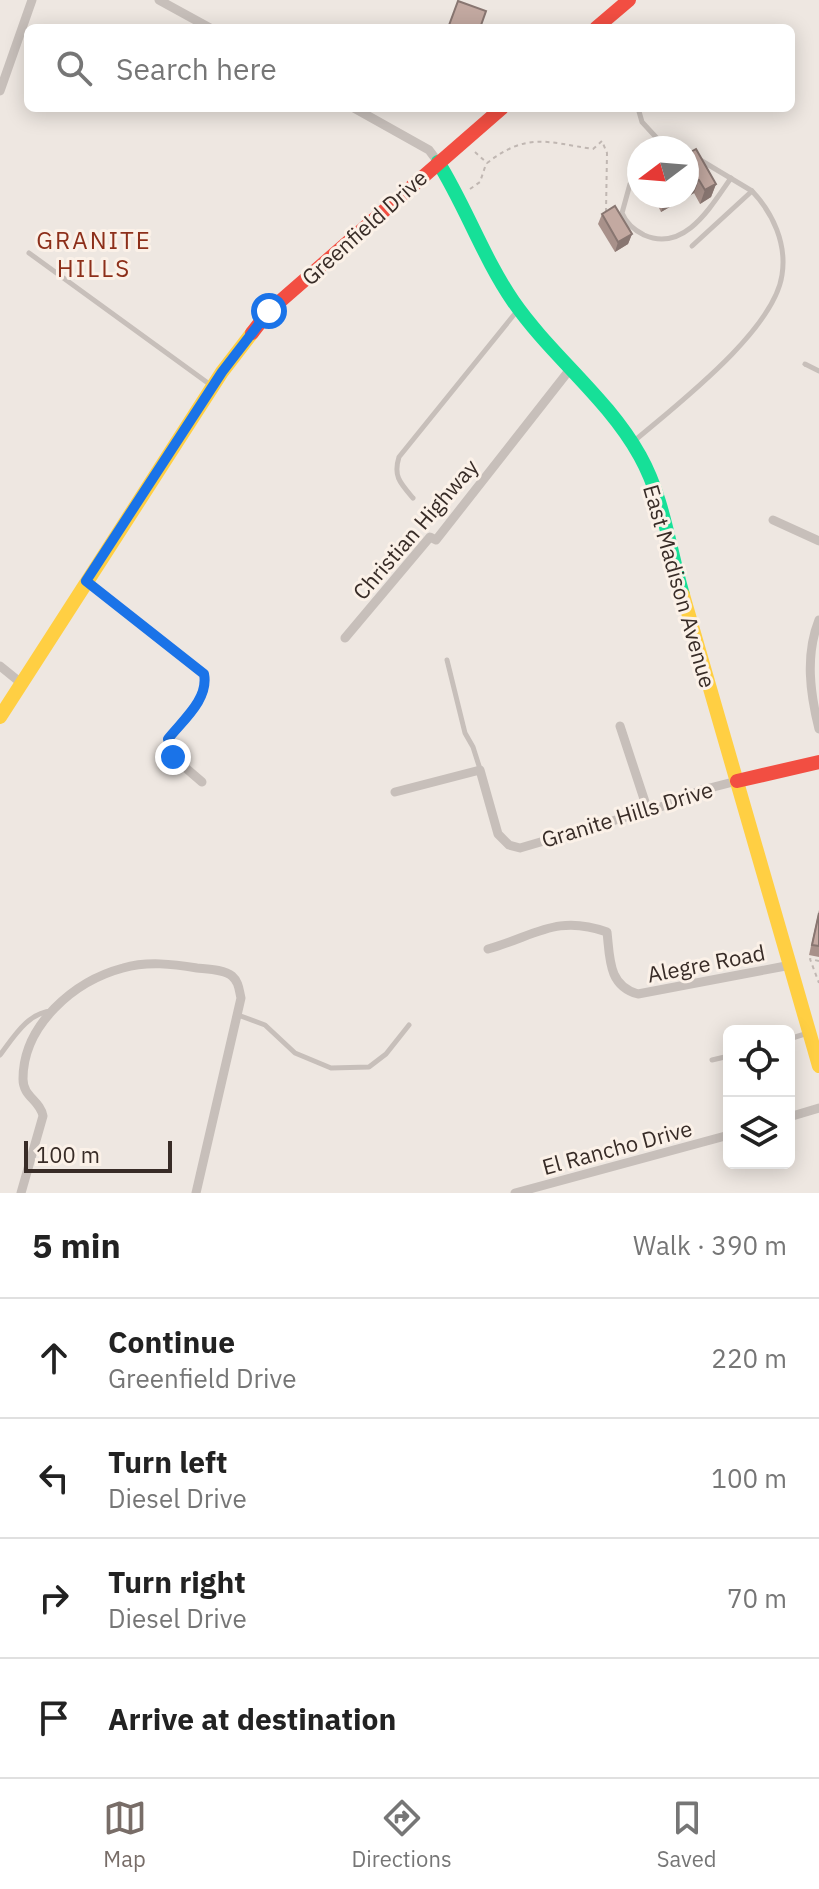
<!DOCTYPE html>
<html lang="en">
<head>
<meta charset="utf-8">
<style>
	body { margin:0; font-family:"IBM Plex Sans",sans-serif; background:#f2f2f2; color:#222 }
	.controls { position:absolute; right:24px; bottom:24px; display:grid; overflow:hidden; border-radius:12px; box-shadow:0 4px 20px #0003 }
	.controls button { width:72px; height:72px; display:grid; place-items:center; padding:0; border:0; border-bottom:2px solid #e0e0e0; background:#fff; color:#222; font:40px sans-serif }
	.compass { position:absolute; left:627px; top:136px; width:72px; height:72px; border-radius:50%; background:#fff; box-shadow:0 4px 20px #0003; rotate:254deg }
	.scale { position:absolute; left:24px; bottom:20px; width:148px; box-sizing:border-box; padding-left:8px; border:4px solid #382c27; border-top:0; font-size:22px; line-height:28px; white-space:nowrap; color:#382c27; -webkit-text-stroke:6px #fbf1e8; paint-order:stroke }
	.stop { position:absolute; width:24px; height:24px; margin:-18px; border:6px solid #1a73e8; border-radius:50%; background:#fff }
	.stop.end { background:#1a73e8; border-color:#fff; box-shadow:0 2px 8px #0008 }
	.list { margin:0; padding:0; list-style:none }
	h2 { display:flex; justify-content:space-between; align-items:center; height:104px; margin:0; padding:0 32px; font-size:34px }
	h2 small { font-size:26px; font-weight:400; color:#767676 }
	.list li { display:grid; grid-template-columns:52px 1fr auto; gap:24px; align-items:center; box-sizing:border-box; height:120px; padding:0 32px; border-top:2px solid #e0e0e0 }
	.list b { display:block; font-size:30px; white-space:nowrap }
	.list p { margin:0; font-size:26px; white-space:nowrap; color:#767676 }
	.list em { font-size:26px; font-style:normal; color:#767676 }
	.icon { flex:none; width:44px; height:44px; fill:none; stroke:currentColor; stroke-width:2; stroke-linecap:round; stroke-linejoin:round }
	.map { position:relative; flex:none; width:819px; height:1193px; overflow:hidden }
	.search { position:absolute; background:#fff; box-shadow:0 4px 20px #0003; left:24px; right:24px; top:24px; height:88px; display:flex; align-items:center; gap:20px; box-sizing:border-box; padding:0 28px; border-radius:12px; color:#767676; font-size:30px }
	.sheet { height:584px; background:#fff }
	nav { display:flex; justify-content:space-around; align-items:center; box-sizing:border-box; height:112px; border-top:2px solid #e0e0e0; background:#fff; font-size:22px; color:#767676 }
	nav a { display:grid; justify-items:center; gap:4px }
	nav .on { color:#786d68 }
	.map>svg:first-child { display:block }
</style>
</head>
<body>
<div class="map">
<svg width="819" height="1193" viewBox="0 0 819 1193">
	<rect width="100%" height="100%" fill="#eee7e1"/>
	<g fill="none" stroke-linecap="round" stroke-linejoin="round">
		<g stroke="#c0b7b2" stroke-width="2" stroke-dasharray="4 4" stroke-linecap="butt">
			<path d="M 475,152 L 487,163 C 527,132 547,142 593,149 L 602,141 L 607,153 L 606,212"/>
			<path d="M 470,189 L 480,182 L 486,164"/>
			<path d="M 819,961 L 810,959 L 819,983"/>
		</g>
		<g stroke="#c7bfba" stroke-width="5">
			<path d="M 638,108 L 642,122 L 666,148"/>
			<path d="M 673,148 L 676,148"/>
			<path d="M 639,170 L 630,184 L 622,213 C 626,223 634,230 644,235 C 685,253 711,206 731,178"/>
			<path d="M 692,246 L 752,191"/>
			<path d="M 29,253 L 212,386"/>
			<path d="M 805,364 L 819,371"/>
			<path d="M 633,442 C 675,406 774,331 782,275 C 787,244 773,213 752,191 L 687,152"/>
			<path d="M 413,498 C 400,483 393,476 399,457 L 517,311"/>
			<path d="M 447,660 L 465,733 L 473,747 L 480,769"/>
			<path d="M 238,1015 L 265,1025 L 295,1053 L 331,1068 L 369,1067 L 386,1054 L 409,1025"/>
			<path d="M 789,1039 L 808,1033"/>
			<path d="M 0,1055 C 13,1038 28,1012 52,1011"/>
			<path d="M 712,1060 L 729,1056"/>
		</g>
		<g stroke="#c7bfba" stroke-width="9">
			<path d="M 159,0 L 210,28"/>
			<path d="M 0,91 L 32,0"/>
			<path d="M 354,108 L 429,150 L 438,162"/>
			<path d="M 773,520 L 819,541"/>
			<path d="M 86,581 L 204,674 C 209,699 183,720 168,739 L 173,757 L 202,782"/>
			<path d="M 819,620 C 805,655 810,693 819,729"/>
			<path d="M 345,638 L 430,537 L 436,540 L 571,368"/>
			<path d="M 0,666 L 21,683"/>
			<path d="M 620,726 L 648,811"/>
			<path d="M 395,792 L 480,770 L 498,834 L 509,845 L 520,848 L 667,805 L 702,790 L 737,781"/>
			<path d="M 488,949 C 535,936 556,914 607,932 C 610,958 608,986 638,994 L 791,965"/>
			<path d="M 789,1117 L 819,1108"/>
			<path d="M 21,1193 L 43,1116 C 40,1100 23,1097 23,1079 C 23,1025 74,981 123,968 C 147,961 173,964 197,968 C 207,969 224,969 232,976 C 239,982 239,990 241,998 L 196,1193"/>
			<path d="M 515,1193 L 729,1135"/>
		</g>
		<path stroke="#16e098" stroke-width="14" d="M 438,162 C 466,207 483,257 513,301 C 551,356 607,397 640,456 C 664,499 669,548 683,595"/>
		<g stroke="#ffcf43" stroke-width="14">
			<path d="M 683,595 L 819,1066"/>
			<path d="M 0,717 L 222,372 L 252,333"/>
		</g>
		<g stroke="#f24e42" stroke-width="14">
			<path d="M 596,28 L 629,0"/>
			<path d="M 252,333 L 269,311 L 502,108"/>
			<path d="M 737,781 L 819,762"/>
		</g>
	</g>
	<g fill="#a8918a">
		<path d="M 687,154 L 716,184 L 711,197 L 700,204 L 694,193 L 661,212 L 653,196 L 687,196 Z"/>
		<path d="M 602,214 L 632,234 L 628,244 L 615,252 L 598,224 Z"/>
		<path d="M 819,910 L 819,957 L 809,955 Z"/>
	</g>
	<g fill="#887671">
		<path d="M 699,180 L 694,193 L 661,212 L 666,198 L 670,196 L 687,196 L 687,187 Z"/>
		<path d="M 716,184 L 711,197 L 700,204 L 705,190 Z"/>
		<path d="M 632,234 L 628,244 L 615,252 L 618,242 Z"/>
	</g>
	<g fill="#c3a9a1" stroke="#887671" stroke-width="2">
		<path d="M 458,1 L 486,11 L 480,28 L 448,28 Z"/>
		<path d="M 696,149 L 716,184 L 705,190 L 699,180 L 687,187 L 687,154 Z"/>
		<path d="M 615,206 L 632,234 L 618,242 L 602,214 Z"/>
		<path d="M 819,913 L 819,946 L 812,945 Z"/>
	</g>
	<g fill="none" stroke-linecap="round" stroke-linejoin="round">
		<path stroke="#1a73e8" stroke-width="10" d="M 173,757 L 168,739 C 183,720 209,699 204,674 L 86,581 L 222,372 L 269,311"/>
	</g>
	<g text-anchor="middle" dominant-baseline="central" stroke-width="6" stroke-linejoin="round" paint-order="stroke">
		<g font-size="22" fill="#382c27" stroke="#fbf1e8">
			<text transform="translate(364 227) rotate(-42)">Greenfield Drive</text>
			<text transform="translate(415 529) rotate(-49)">Christian Highway</text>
			<text transform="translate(680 586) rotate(74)">East Madison Avenue</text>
			<text transform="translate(627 814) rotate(-17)">Granite Hills Drive</text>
			<text transform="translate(706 963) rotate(-11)">Alegre Road</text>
			<text transform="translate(617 1147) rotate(-15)">El Rancho Drive</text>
		</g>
		<g font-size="24" letter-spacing="2" fill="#8d2f1a" stroke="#fbf1e8">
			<text x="94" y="240">GRANITE<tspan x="94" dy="28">HILLS</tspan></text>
		</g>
	</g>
</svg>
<div class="controls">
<button><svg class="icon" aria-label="locate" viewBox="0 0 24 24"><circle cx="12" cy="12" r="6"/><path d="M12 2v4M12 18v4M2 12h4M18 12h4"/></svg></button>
<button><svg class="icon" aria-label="layers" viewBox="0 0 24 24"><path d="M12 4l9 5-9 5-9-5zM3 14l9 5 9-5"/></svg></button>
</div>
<svg class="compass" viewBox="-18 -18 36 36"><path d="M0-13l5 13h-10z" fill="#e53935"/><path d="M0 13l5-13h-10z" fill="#767676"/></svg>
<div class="scale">100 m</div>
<div class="stop" style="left:269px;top:311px"></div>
<div class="stop end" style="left:173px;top:757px"></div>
<div class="search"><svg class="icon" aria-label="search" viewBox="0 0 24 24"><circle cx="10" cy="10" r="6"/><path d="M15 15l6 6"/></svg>Search here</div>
</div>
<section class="sheet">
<h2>5 min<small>Walk · 390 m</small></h2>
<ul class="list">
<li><svg class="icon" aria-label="ahead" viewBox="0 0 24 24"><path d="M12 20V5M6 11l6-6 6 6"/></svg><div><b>Continue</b><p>Greenfield Drive</p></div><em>220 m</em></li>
<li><svg class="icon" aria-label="left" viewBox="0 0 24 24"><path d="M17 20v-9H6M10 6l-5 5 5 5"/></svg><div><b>Turn left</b><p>Diesel Drive</p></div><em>100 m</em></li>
<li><svg class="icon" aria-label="right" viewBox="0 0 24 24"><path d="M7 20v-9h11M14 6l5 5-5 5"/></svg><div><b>Turn right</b><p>Diesel Drive</p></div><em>70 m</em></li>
<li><svg class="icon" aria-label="arrive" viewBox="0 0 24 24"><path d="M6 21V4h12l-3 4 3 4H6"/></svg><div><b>Arrive at destination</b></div></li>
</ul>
</section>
<nav>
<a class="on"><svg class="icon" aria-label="map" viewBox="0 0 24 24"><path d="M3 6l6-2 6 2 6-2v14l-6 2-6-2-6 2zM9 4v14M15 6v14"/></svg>Map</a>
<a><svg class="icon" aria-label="directions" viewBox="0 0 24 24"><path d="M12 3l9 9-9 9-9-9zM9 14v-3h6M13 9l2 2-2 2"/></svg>Directions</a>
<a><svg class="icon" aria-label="saved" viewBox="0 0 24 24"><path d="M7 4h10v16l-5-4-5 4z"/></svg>Saved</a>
</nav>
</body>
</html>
